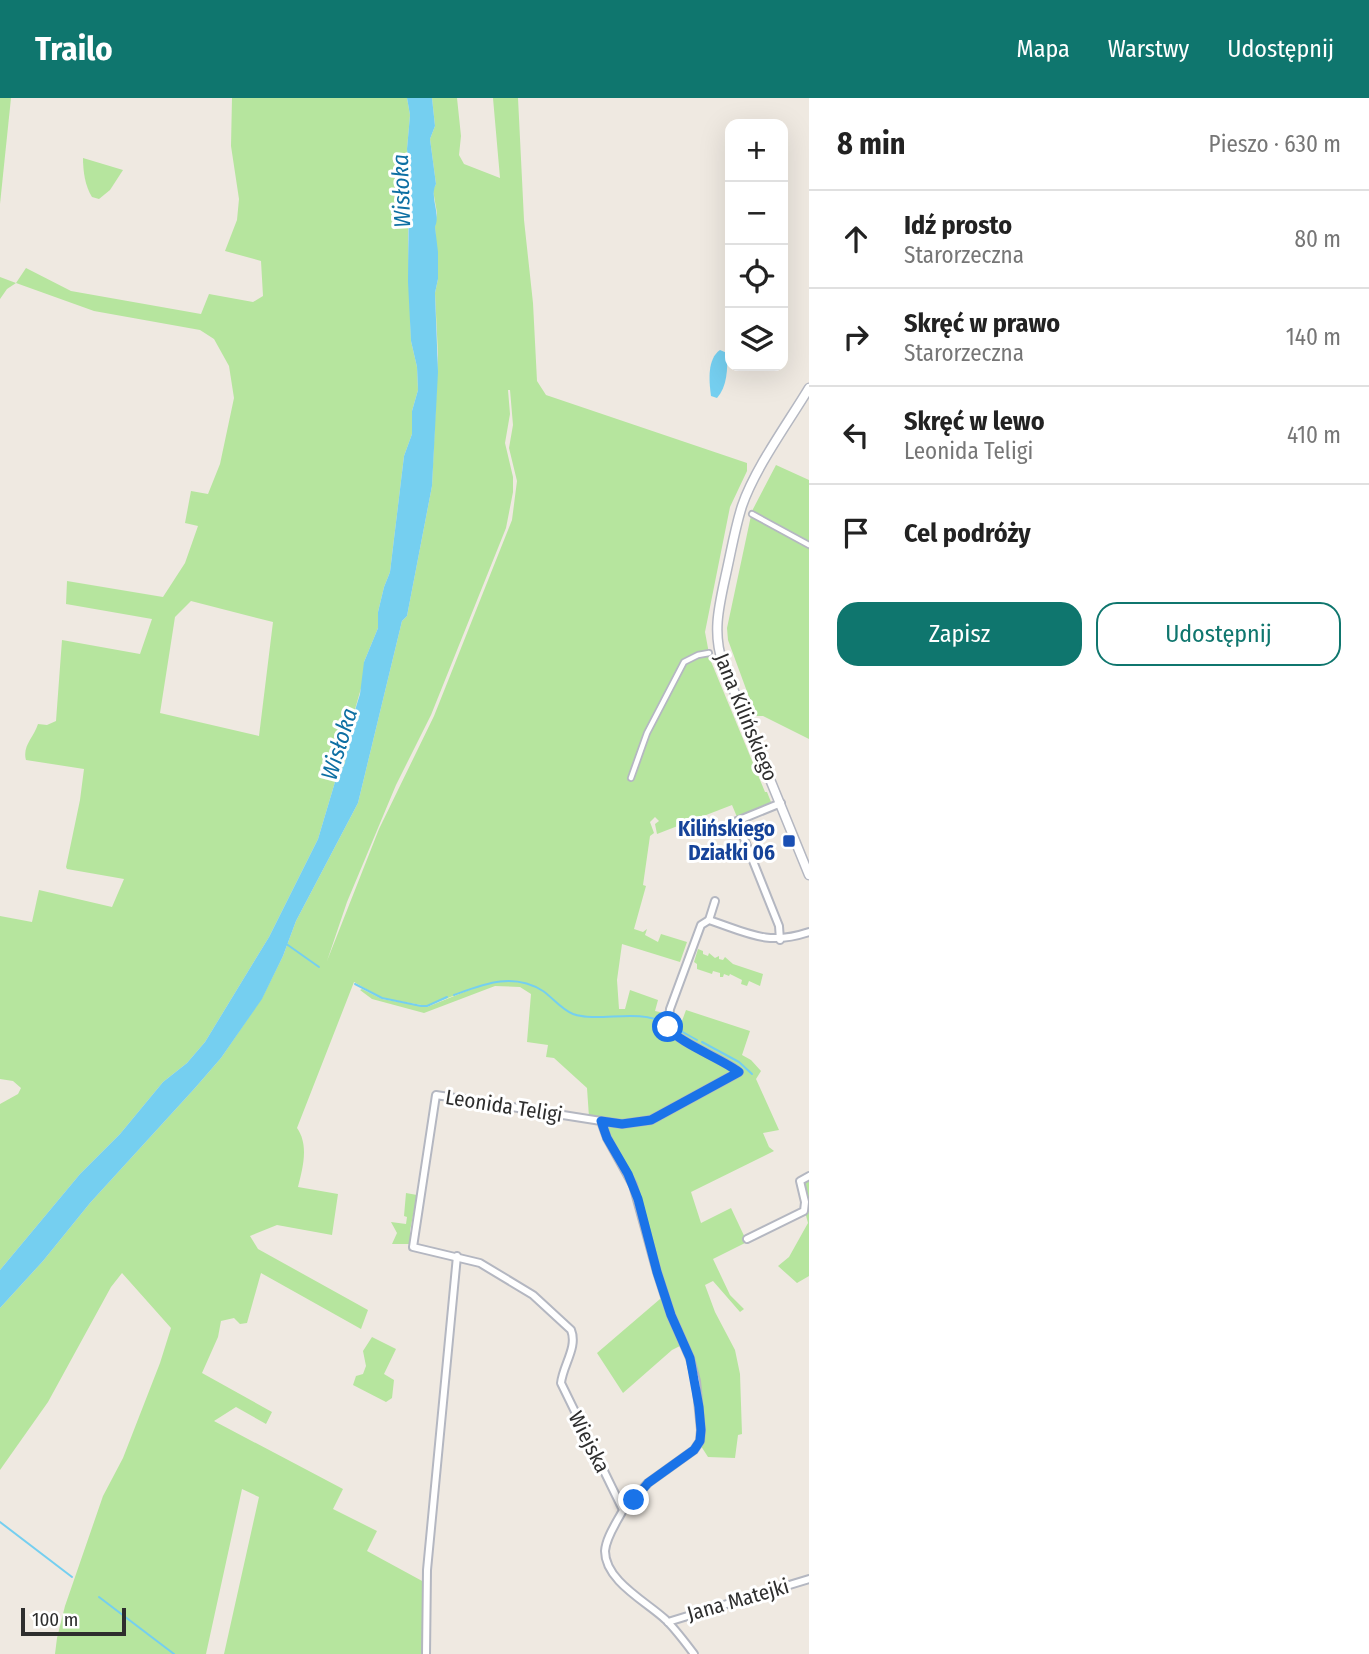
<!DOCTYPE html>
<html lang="pl">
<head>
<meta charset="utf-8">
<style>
	body { margin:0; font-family:"Fira Sans Condensed",sans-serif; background:#f6f6f6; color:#222 }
	.controls { position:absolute; right:21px; top:21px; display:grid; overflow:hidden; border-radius:14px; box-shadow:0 7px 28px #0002 }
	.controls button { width:63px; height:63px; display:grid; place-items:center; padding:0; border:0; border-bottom:2px solid #e0e0e0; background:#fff; color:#222; font:35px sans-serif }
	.scale { position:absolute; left:21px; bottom:18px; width:105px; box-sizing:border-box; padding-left:7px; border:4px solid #2e2e2e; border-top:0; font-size:19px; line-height:24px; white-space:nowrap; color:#2e2e2e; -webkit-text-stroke:5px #fff; paint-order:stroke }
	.stop { position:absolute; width:21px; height:21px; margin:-16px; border:5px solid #1a73e8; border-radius:50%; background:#fff }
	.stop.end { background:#1a73e8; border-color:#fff; box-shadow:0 2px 7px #0008 }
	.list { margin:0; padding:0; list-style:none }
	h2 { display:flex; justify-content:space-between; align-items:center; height:91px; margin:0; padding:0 28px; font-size:30px }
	h2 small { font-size:23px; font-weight:400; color:#767676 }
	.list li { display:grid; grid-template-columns:46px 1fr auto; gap:21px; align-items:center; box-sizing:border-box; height:98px; padding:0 28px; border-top:2px solid #e0e0e0 }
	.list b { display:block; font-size:26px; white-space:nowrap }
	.list p { margin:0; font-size:23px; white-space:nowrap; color:#767676 }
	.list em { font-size:23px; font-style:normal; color:#767676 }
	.actions { display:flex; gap:14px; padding:21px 28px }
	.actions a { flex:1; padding:16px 0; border:2px solid #0f766e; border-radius:21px; text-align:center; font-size:24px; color:#0f766e }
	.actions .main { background:#0f766e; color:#fff }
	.icon { flex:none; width:38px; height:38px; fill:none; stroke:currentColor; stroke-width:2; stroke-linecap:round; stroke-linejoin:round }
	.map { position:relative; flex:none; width:809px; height:1556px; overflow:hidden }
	header { display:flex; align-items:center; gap:42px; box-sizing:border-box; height:98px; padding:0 35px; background:#0f766e; color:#fff }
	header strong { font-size:33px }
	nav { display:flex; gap:38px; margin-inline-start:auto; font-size:24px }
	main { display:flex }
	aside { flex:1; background:#fff }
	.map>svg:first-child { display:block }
</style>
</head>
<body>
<header>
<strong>Trailo</strong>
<nav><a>Mapa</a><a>Warstwy</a><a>Udostępnij</a></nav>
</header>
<main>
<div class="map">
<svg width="809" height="1556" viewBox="0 0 809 1556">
	<rect width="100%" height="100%" fill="#efe9e1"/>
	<g fill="#b6e59e" fill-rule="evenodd">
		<path d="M 0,0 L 11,0 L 0,106 Z"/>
		<path d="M 232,0 L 407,0 L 410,17 L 407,51 L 409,74 L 408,142 L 411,243 L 417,269 L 418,292 L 412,313 L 412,336 L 404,358 L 390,474 L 384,489 L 378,514 L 378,530 L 364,564 L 364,580 L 347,639 L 345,665 L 335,684 L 318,741 L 269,839 L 205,944 L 187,965 L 163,984 L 120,1036 L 80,1076 L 0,1172 L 0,1006 L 18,996 L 21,990 L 13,983 L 0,981 L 0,818 L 32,824 L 39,792 L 112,809 L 124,781 L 67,771 L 66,769 L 80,702 L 84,671 L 26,662 C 22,648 34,639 38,626 L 47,627 L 56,623 L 62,542 L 140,556 L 152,521 L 66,506 L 67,483 L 163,499 L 185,465 L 198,428 L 185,425 L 191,393 L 208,396 L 220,366 L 234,300 L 229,268 L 214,241 L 200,232 L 94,213 L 16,185 L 7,191 L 0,201 L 0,179 L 16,185 L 26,170 L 71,193 L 201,216 L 209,196 L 253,204 L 263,198 L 261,163 L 225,153 L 237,122 L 239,101 L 231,48 ZM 191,503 L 273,524 L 259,638 L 160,615 L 175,519 Z"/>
		<path d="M 432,0 L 457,0 L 461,38 L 459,57 L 464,66 L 500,80 L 493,0 L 518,0 L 524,122 L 533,205 L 537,283 L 546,297 L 747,365 L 747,373 L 730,409 L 705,534 L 710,561 L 765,694 L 767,694 L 771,704 L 737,719 L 732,707 L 657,736 L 655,726 L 659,723 L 655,719 L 650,724 L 654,735 L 650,738 L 643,787 L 646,788 L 634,831 L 643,834 L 647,831 L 645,837 L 658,844 L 661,836 L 687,844 L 680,864 L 622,846 L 617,882 L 619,911 L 625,911 L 630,892 L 658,902 L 655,913 L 674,917 L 682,923 L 686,912 L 750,933 L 742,957 L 751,962 L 761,973 L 756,981 L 779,1032 L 763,1035 L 769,1049 L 774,1053 L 691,1094 L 701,1125 L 731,1110 L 747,1144 L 713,1161 L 730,1197 L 744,1211 L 740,1214 L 713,1183 L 705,1187 L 715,1214 L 735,1252 L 740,1276 L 742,1336 L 738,1337 L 735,1360 L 708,1359 L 699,1345 L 693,1260 L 688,1244 L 672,1252 L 623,1295 L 597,1255 L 667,1195 L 653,1160 L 640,1103 L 598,1023 L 589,1019 L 587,990 L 554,960 L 546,959 L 548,947 L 527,944 L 531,896 L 520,889 L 495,888 L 424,915 L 372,901 L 360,892 L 362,891 L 382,901 L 427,909 L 484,886 L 427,908 L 382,900 L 354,884 L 297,1030 C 309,1047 303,1069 298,1089 L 338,1096 L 332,1137 L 277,1127 L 250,1138 L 258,1151 L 368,1212 L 361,1231 L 261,1175 L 247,1225 L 240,1226 L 234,1220 L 221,1223 L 218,1239 L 202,1275 L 272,1314 L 266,1326 L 236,1309 L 214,1323 L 343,1391 L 333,1411 L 377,1433 L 367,1453 L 424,1484 L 423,1556 L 224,1556 L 259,1399 L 242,1391 L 206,1556 L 55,1556 L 57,1540 L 65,1508 L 103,1398 L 123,1360 L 160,1265 L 171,1230 L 122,1175 L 111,1189 L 48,1304 L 0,1372 L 0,1210 L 43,1163 L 90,1105 L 195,990 L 221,960 L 262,900 L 283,858 L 296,823 L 358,705 L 402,523 L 407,518 L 432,388 L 438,257 L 435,195 L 438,181 L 435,129 L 437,115 L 433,92 L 436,86 L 430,41 L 435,28 ZM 508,292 L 510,292 L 513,327 L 509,350 L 517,383 L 512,422 L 434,618 L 379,731 L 327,863 L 347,804 L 396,687 L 431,617 L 506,430 L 513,394 L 513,379 L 505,345 L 510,316 Z"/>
		<path d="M 83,60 L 123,72 L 110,92 L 99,101 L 92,99 C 85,88 83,73 83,60 Z"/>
		<path d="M 776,367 L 809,382 L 809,641 L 763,618 L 756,618 L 728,542 L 727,530 L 752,413 Z"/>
		<path d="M 698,851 L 703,853 L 703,856 L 708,858 L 709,855 L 715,860 L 719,858 L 719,861 L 723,862 L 725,859 L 733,866 L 763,876 L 760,888 L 749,883 L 747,888 L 741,886 L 742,882 L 730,876 L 729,878 L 724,876 L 723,879 L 720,879 L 720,875 L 713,873 L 712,876 L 697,871 L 697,866 L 694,864 Z"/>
		<path d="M 809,1080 L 809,1178 L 797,1185 L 778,1168 L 789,1159 L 808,1125 C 804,1112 803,1098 804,1084 Z"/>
		<path d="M 406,1095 L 417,1097 L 410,1133 L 411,1146 L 392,1146 L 397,1135 L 391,1124 L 406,1126 L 407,1119 L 404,1118 Z"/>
		<path d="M 372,1239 L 396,1251 L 384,1276 L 394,1282 L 392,1300 L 386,1304 L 353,1287 L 356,1278 L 363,1276 L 366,1268 L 363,1253 Z"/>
	</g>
	<g fill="#75cff0">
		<path d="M 407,0 L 432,0 L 435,28 L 430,41 L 436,86 C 429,99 441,115 435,129 L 438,154 L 438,181 L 435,195 L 438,274 L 432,388 L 407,518 L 402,523 L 358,705 L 296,823 L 283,858 L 262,901 L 221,960 L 195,990 L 90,1105 L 43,1163 L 0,1210 L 0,1172 L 80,1076 L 120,1036 L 163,984 L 187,965 L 205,944 L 269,839 L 318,741 L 335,684 L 345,665 L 348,635 L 360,596 L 364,564 L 378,530 L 378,514 L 384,489 L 390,474 L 404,358 L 412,336 L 412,313 L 418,292 L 417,269 L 411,243 L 408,184 L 409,74 L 407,51 L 410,17 Z"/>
		<path d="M 720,252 L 727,255 C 728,270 727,289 717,300 L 711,298 C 709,283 707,261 720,252 Z"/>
	</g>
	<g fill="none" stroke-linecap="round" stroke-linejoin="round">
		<g stroke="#75cff0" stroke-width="2">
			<path d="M 285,845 L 319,869"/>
			<path d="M 355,886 L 382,900 L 421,908 L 427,908 L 447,899"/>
			<path d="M 454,897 C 484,886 513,874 543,893 C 553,900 562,912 573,916 C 600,925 636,910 665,925"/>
			<path d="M 670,927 L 697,942"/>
			<path d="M 702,944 L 739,964 L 752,976"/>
			<path d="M 0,1424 L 72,1479"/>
			<path d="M 99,1499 L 174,1556"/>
		</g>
		<defs>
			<g id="pedestrian">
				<path d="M 752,416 L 809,447"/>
				<path d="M 631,680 L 647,635 L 684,564 L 698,557 L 709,555"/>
			</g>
			<g id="minor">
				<path d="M 709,822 L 715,803"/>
				<path d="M 780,842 L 779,828 L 737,723 L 781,705"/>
				<path d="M 601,1023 L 622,1026 L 651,1022 L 739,974 C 722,960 677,944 668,929 L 670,911 L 701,827 L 709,822 C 748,835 767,848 809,834"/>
				<path d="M 747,1141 L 804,1113 L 805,1104 L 800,1083 L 809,1078"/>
				<path d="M 623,1412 L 648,1385 L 694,1352 L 700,1343 L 701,1332 L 696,1283 L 690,1260 L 671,1217 L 657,1174 L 633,1087 L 607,1040 L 601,1023 L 436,997 L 413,1149 L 480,1165 L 533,1197 L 571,1232 C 578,1249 563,1267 561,1285 L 623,1412 C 617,1424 606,1439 605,1453 C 605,1483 647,1504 666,1522 C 676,1532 685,1544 694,1556"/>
				<path d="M 668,1524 L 809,1481"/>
				<path d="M 426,1556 L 427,1472 L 457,1158"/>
			</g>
			<path id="tertiary" d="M 809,290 C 788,325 755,370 742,408 C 735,430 731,454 726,476 C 719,508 712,535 723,566 L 809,777"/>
		</defs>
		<use href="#pedestrian" stroke="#b4b7c1" stroke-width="8"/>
		<use href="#minor" stroke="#b4b7c1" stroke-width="10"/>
		<use href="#tertiary" stroke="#b4b7c1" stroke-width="11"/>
		<use href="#pedestrian" stroke="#fff" stroke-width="4.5"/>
		<use href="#minor" stroke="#fff" stroke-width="6"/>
		<use href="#tertiary" stroke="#fff" stroke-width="8"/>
	</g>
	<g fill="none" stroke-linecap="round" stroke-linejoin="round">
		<path stroke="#1a73e8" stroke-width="9" d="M 634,1402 L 648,1385 L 694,1352 L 700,1343 L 701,1332 L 699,1309 L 690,1260 L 671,1217 L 657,1174 L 638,1101 L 628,1076 L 607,1040 L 601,1023 L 622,1026 L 651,1022 L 739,974 C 722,961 677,944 668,929"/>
	</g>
	<rect fill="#1a4fb4" stroke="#fff" stroke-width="2.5" x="782" y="736" width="14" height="14" rx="3.5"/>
	<g text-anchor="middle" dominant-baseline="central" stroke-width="6" stroke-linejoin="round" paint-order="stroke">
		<g font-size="21" fill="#2e2e2e" stroke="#fff">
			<text transform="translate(746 619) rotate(68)">Jana Kilińskiego</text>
			<text transform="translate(504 1008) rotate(9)">Leonida Teligi</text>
			<text transform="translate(589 1344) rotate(63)">Wiejska</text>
			<text transform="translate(738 1502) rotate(-16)">Jana Matejki</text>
		</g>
		<g font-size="21" font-weight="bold" fill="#164399" stroke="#fff" text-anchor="end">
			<text x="775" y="731">Kilińskiego<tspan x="775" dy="24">Działki 06</tspan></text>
		</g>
		<g font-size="23" font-style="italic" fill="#0d6fa3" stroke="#fff">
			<text transform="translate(401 93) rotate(-92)">Wisłoka</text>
			<text transform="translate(339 646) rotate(-73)">Wisłoka</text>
		</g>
	</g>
</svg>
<div class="controls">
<button>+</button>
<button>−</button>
<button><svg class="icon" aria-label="locate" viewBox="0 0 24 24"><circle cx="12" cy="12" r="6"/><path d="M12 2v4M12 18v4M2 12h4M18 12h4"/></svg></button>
<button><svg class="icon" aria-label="layers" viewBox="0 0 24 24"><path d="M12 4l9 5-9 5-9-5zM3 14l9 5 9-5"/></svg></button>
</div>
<div class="scale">100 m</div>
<div class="stop" style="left:668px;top:929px"></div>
<div class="stop end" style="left:634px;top:1402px"></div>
</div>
<aside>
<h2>8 min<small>Pieszo · 630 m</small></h2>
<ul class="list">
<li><svg class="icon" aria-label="ahead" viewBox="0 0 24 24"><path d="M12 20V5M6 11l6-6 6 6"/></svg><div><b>Idź prosto</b><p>Starorzeczna</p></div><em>80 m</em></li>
<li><svg class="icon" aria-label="right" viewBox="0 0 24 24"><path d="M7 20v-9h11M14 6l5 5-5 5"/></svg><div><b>Skręć w prawo</b><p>Starorzeczna</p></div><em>140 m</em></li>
<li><svg class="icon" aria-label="left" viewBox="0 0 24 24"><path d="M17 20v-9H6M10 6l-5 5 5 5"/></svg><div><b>Skręć w lewo</b><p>Leonida Teligi</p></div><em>410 m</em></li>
<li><svg class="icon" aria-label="arrive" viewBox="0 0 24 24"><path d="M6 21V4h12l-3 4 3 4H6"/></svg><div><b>Cel podróży</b></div></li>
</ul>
<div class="actions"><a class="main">Zapisz</a><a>Udostępnij</a></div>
</aside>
</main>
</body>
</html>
